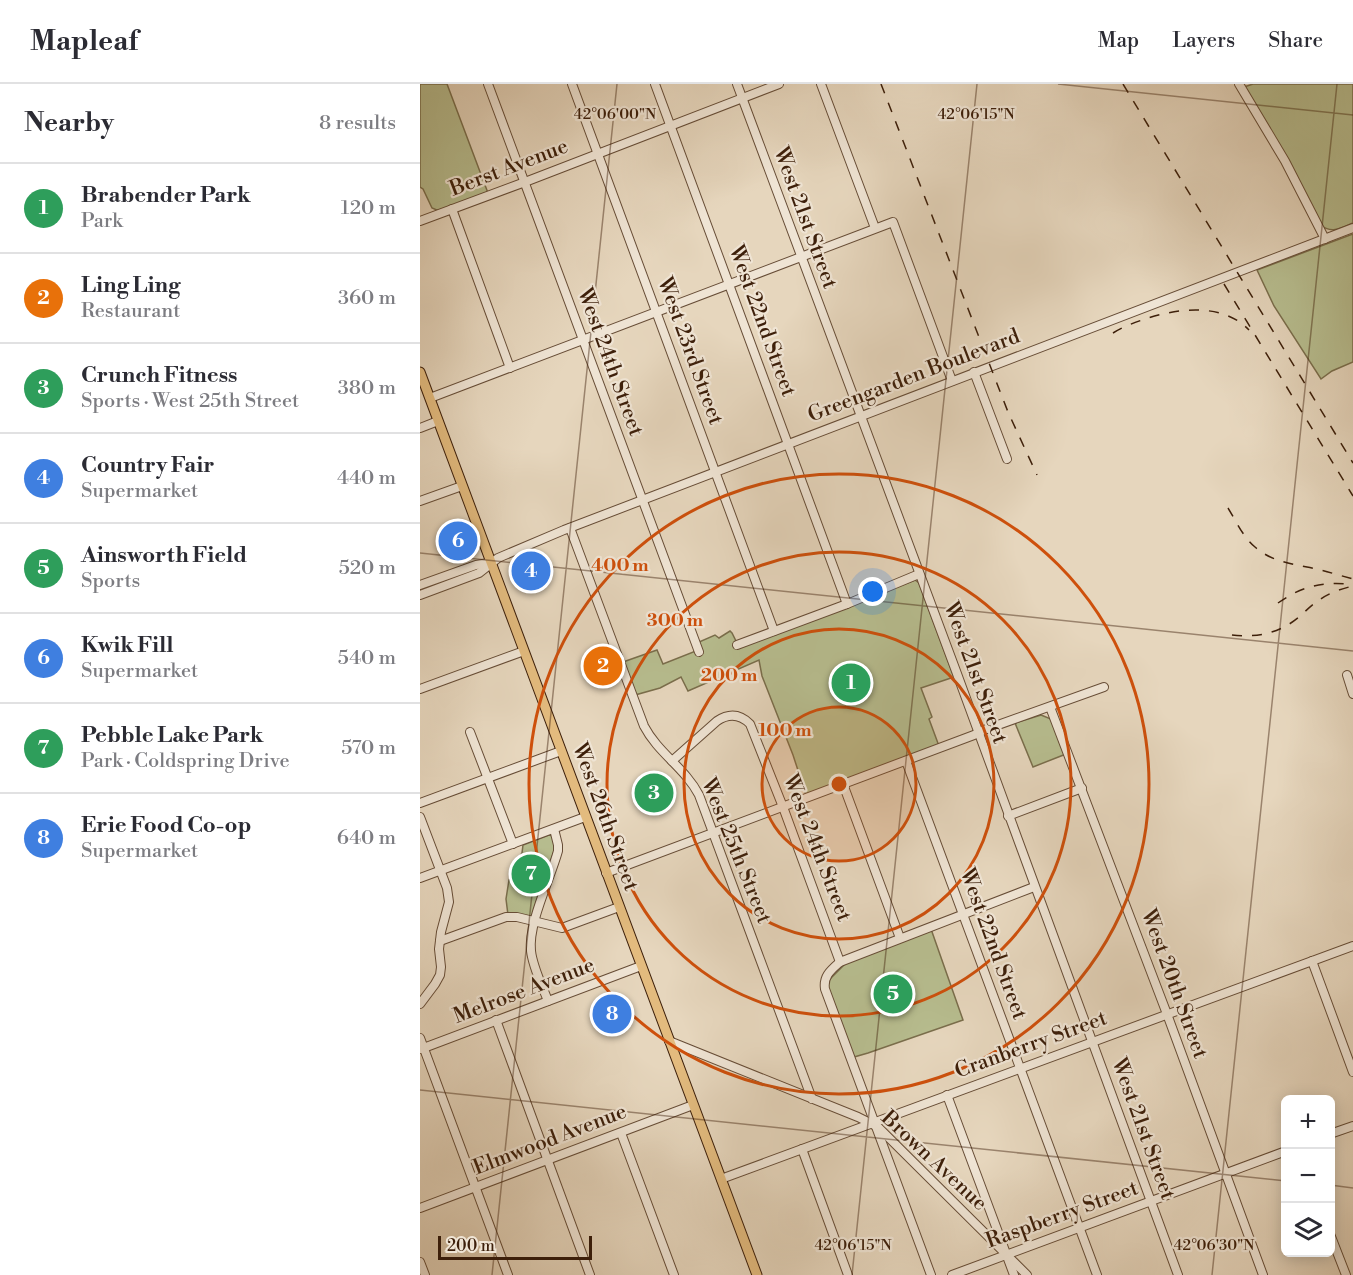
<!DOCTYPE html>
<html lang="en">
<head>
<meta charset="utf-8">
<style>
	body { margin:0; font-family:"Libre Bodoni",serif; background:#f7f7f7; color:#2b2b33 }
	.controls { position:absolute; right:18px; bottom:18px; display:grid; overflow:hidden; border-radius:9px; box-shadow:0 3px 15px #0003 }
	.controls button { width:54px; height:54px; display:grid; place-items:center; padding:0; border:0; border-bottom:2px solid #e1e1e2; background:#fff; color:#2b2b33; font:30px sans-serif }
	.scale { position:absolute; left:18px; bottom:15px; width:154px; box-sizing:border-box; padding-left:6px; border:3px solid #3d1f0a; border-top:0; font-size:16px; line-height:21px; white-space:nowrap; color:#3d1f0a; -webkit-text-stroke:4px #efe4d4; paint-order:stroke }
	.you { position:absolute; left:453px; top:508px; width:21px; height:21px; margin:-15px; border:4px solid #fff; border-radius:50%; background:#1a73e8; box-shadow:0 0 0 9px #1a73e833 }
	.badge { display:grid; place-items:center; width:39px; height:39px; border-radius:50%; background:#2563eb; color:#fff; font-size:20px; font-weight:700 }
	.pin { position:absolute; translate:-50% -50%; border:3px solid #fff; box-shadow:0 2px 6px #0006 }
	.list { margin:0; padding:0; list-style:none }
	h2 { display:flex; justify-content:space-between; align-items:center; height:78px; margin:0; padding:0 24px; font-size:26px }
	h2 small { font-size:20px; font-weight:400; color:#7c7c81 }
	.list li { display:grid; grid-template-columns:39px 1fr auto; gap:18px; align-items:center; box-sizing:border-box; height:90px; padding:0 24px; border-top:2px solid #e1e1e2 }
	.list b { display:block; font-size:22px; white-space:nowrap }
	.list p { margin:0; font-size:20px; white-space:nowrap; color:#7c7c81 }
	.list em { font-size:20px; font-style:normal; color:#7c7c81 }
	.icon { flex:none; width:33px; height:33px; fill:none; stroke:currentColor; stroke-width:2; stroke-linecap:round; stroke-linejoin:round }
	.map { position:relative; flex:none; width:933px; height:1191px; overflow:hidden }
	header { display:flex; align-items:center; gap:36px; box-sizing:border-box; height:84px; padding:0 30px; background:#fff; border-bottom:2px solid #e1e1e2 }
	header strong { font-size:28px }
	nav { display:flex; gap:33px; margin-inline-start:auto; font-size:21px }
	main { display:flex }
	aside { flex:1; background:#fff }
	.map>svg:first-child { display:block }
</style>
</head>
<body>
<header>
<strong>Mapleaf</strong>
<nav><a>Map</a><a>Layers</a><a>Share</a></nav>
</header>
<main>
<aside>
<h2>Nearby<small>8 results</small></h2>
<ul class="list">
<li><span class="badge" style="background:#2e9e5b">1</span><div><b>Brabender Park</b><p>Park</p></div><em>120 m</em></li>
<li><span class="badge" style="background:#e8710a">2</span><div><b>Ling Ling</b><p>Restaurant</p></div><em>360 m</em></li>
<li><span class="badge" style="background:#2e9e5b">3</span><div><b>Crunch Fitness</b><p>Sports · West 25th Street</p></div><em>380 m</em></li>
<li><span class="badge" style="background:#3f7fe0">4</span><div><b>Country Fair</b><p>Supermarket</p></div><em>440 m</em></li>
<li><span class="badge" style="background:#2e9e5b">5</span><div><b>Ainsworth Field</b><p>Sports</p></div><em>520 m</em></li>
<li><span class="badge" style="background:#3f7fe0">6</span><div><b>Kwik Fill</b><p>Supermarket</p></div><em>540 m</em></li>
<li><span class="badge" style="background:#2e9e5b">7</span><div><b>Pebble Lake Park</b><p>Park · Coldspring Drive</p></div><em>570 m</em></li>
<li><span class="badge" style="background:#3f7fe0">8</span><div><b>Erie Food Co-op</b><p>Supermarket</p></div><em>640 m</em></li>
</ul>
</aside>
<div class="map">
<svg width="933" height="1191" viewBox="0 0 933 1191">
	<rect width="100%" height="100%" fill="#e6d6bd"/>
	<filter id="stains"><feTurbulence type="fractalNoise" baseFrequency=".00333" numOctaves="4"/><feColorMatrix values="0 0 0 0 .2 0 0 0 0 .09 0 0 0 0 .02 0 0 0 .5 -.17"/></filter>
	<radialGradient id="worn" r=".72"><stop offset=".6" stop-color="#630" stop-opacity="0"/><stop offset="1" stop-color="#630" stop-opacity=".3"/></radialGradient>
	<g fill="#b7bd8f" stroke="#7a6e4c" stroke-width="1.5">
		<path d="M 0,0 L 27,0 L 68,109 L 19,127 L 12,124 L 3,105 L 0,103 Z"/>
		<path d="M 833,0 L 933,0 L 933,139 C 923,143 912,150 902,142 L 824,3 Z"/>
		<path d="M 933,150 L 933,278 L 912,287 L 901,295 L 854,222 L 837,186 Z"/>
		<path d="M 495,496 L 499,499 L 534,593 L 501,604 L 512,633 L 509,635 L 519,662 L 386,711 L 373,671 L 342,592 L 339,576 L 268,607 L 261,593 L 240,604 L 215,611 L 203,578 L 237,566 L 243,580 L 276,567 L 279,558 L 295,551 L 299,554 L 310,547 L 312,549 L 319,563 Z"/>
		<path d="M 621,631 L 631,635 L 646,670 L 613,683 L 595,639 Z"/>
		<path d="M 129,751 L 133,752 L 135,764 L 112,833 L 88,831 L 86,815 L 89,796 C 96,792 99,782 102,775 L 100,772 L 102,769 L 103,761 Z"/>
		<path d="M 511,845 L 543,936 L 448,969 L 434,973 L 408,903 L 408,897 L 426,879 Z"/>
	</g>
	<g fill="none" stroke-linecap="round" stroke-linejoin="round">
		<defs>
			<g id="minor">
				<path d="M 68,0 L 279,568"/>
				<path d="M 152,0 L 354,547"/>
				<path d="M 235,0 L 427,520"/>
				<path d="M 317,0 L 536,587 L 758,1191"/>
				<path d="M 401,0 L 455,144"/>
				<path d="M 819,0 L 865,77 L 905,155"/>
				<path d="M 32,125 L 90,284"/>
				<path d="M 0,137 L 105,98 L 359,0"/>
				<path d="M 554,288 L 587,375"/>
				<path d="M 10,314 L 473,138 L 532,297"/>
				<path d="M 0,344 L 18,337"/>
				<path d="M 0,417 L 42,402"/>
				<path d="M 150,444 L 224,642 C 238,669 265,684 279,711 L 392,1015"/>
				<path d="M 0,501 L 56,481 L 69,479"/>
				<path d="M 0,511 L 59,489 L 78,474 L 144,446 L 933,144"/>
				<path d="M 317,561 L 427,520 L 499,490"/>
				<path d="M 927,591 L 933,610"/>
				<path d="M 0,605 L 104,567"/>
				<path d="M 630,623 L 747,930 L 843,1191"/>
				<path d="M 50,648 L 93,760"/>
				<path d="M 252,677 L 297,637 C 309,629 320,630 330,640 L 363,723 L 420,878"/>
				<path d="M 486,677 L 677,1191"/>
				<path d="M 423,700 L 480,854"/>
				<path d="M 0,719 L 141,667"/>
				<path d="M 588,732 L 662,704"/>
				<path d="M 0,733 L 27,804 L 29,818 L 21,848 L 19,865 L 21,883 L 20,891 L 15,900 L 0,920"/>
				<path d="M 186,789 L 554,651 L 564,646 L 684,603"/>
				<path d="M 0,794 L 165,733"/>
				<path d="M 20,857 L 86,833 L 97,833 L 142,844 L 199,823"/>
				<path d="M 892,877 L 933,988"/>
				<path d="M 128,917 C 122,901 113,884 111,867 C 108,839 130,796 138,767 L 138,761 L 134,745"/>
				<path d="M 76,936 L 170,1191"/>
				<path d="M 0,954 L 88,1191"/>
				<path d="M 249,957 L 438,1033 L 458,1043 L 607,1191"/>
				<path d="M 1,965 L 221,882"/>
				<path d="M 527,1011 L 594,1191"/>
				<path d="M 201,1049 L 254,1191"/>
				<path d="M 910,1050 L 933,1042"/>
				<path d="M 382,1065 L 428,1191"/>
				<path d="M 301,1095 L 933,862"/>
				<path d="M 0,1124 L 273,1021"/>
				<path d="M 910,1150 L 926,1191"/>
				<path d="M 0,1178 L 5,1191"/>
				<path d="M 511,1191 L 405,905 C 403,892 411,886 420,878 L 614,803"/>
				<path d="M 532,1191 L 866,1067"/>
			</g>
			<path id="major" d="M 0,288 L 337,1191"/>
		</defs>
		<use href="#minor" stroke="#674d37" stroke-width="10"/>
		<use href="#major" stroke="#3d1f0a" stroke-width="11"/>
		<use href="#minor" stroke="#efe4d4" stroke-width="8"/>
		<use href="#major" stroke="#e3bb7e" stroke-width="9"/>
		<g stroke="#3d1f0a" stroke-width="1.5" stroke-dasharray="10 10" stroke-linecap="butt">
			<path d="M 461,0 L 588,328 L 617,391"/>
			<path d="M 703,0 L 933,379"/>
			<path d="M 804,200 L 933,412"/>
			<path d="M 693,249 C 704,242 716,238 728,234 C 760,224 803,219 829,246"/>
			<path d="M 808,424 C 816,437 823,453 835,463 C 851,477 868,479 887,483 C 903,486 918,491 933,495"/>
			<path d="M 858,519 C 881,503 899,498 927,500"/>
			<path d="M 812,551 C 837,554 860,549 879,533 C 886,527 891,521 898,517 C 908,509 921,505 933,502"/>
		</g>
	</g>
	<path fill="none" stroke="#3d1f0a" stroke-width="1.5" stroke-opacity="0.45" d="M 638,0 L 933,31M 0,469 L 933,567M 0,1006 L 866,1097M 910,1101 L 933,1104M 72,1191 L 197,0M 432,1191 L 557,0M 792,1191 L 917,0"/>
	<circle cx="419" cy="700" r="77" fill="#ce500c" fill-opacity=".12"/>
	<g fill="none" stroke="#ce500c" stroke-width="3">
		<circle cx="419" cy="700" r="77"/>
		<circle cx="419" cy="700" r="155"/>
		<circle cx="419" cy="700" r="232"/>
		<circle cx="419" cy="700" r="310"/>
	</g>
	<g text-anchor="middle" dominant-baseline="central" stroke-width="4.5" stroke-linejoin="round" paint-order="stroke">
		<g font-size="21" fill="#3d1f0a" stroke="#efe4d4">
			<text transform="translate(89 84) rotate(-21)">Berst Avenue</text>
			<text transform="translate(385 134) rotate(70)">West 21st Street</text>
			<text transform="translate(342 237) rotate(70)">West 22nd Street</text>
			<text transform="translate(270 267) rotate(70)">West 23rd Street</text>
			<text transform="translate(190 278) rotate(70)">West 24th Street</text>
			<text transform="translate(494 292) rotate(-21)">Greengarden Boulevard</text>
			<text transform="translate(555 589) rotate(70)">West 21st Street</text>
			<text transform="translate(185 733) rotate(70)">West 26th Street</text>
			<text transform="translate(397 764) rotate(69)">West 24th Street</text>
			<text transform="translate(316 767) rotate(68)">West 25th Street</text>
			<text transform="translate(573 860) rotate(70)">West 22nd Street</text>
			<text transform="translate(754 900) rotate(70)">West 20th Street</text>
			<text transform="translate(104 907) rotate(-21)">Melrose Avenue</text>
			<text transform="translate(611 961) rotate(-20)">Cranberry Street</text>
			<text transform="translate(723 1045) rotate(70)">West 21st Street</text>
			<text transform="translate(130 1056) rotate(-21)">Elmwood Avenue</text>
			<text transform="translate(514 1077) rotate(43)">Brown Avenue</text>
			<text transform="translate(642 1131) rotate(-20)">Raspberry Street</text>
		</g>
	</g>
	<g font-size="15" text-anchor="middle" fill="#3d1f0a" stroke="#efe4d4" stroke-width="4.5" stroke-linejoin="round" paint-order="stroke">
		<text x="195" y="35">42°06'00"N</text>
		<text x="556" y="35">42°06'15"N</text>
		<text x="433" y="1166">42°06'15"N</text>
		<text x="794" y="1166">42°06'30"N</text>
	</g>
	<circle cx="419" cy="700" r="9" fill="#ce500c" stroke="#efe4d4" stroke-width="3"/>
	<g font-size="18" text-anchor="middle" font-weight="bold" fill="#ce500c" stroke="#efe4d4" stroke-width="4.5" stroke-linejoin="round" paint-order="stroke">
		<text x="200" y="487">400 m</text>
		<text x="255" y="542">300 m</text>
		<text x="309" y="597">200 m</text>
		<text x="365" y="652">100 m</text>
	</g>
	<rect width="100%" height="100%" filter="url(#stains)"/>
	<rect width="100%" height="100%" fill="url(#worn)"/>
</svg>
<div class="controls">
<button>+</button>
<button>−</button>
<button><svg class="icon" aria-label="layers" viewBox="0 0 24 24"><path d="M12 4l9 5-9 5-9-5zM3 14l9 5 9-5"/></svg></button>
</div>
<div class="scale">200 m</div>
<div class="you"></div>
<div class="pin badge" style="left:431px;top:599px;background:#2e9e5b">1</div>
<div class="pin badge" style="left:183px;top:582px;background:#e8710a">2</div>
<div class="pin badge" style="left:234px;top:709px;background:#2e9e5b">3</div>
<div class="pin badge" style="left:111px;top:487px;background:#3f7fe0">4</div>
<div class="pin badge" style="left:473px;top:910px;background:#2e9e5b">5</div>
<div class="pin badge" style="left:38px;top:457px;background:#3f7fe0">6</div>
<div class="pin badge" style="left:111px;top:790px;background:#2e9e5b">7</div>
<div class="pin badge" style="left:192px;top:930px;background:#3f7fe0">8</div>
</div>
</main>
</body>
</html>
